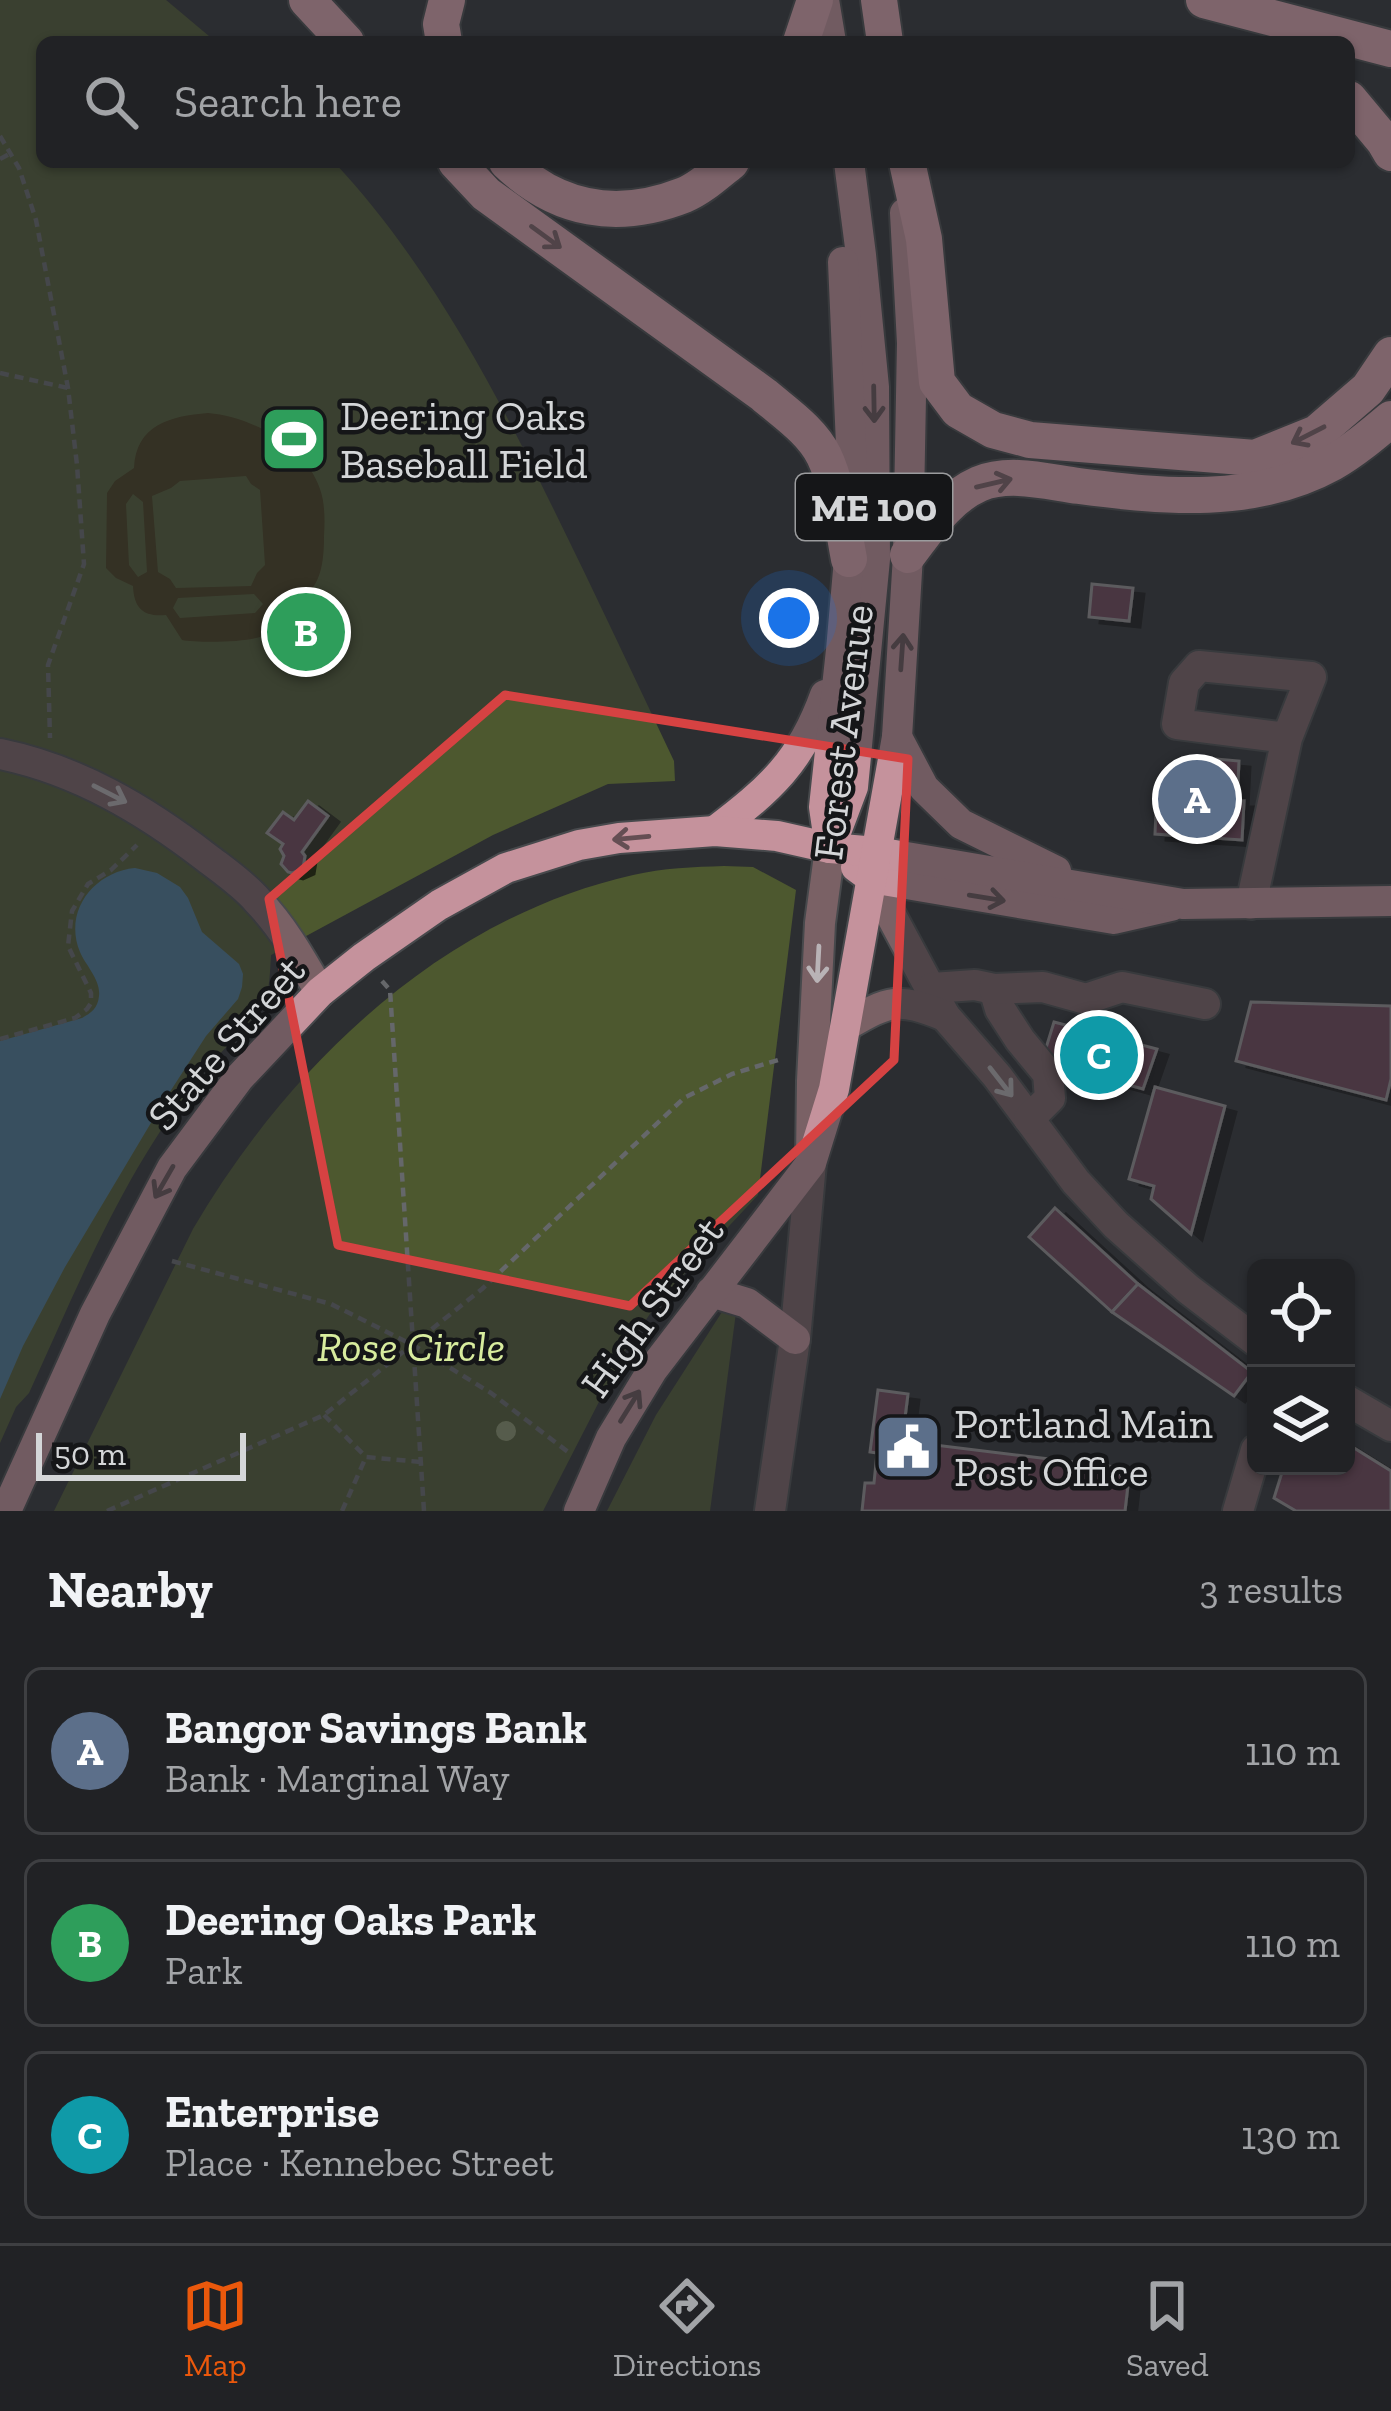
<!DOCTYPE html>
<html lang="en">
<head>
<meta charset="utf-8">
<style>
	body { margin:0; font-family:"Zilla Slab",serif; background:#2d2f32; color:#f1f3f6 }
	.controls { position:absolute; right:36px; bottom:36px; display:grid; overflow:hidden; border-radius:18px; box-shadow:0 3px 9px #0004 }
	.controls button { width:108px; height:108px; display:grid; place-items:center; padding:0; border:0; border-bottom:3px solid #3e3f42; background:#212225; color:#f1f3f6; font:60px sans-serif }
	.scale { position:absolute; left:36px; bottom:30px; width:210px; box-sizing:border-box; padding-left:12px; border:6px solid #d4d6d8; border-top:0; font-size:33px; line-height:42px; white-space:nowrap; color:#d4d6d8; -webkit-text-stroke:9px #151618; paint-order:stroke }
	.you { position:absolute; left:789px; top:618px; width:42px; height:42px; margin:-30px; border:9px solid #fff; border-radius:50%; background:#1a73e8; box-shadow:0 0 0 18px #1a73e833 }
	.badge { display:grid; place-items:center; width:78px; height:78px; border-radius:50%; background:#ea580c; color:#fff; font-size:39px; font-weight:700 }
	.pin { position:absolute; translate:-50% -50%; border:6px solid #fff; box-shadow:0 3px 12px #0006 }
	.list { margin:0; padding:0; list-style:none }
	h2 { display:flex; justify-content:space-between; align-items:center; height:156px; margin:0; padding:0 48px; font-size:51px }
	h2 small { font-size:39px; font-weight:400; color:#a2a4a7 }
	.list li { display:grid; grid-template-columns:78px 1fr auto; gap:36px; align-items:center; box-sizing:border-box; height:168px; margin:0 24px 24px; padding:0 24px; border:3px solid #3e3f42; border-radius:18px }
	.list b { display:block; font-size:45px; white-space:nowrap }
	.list p { margin:0; font-size:39px; white-space:nowrap; color:#a2a4a7 }
	.list em { font-size:39px; font-style:normal; color:#a2a4a7 }
	.icon { flex:none; width:66px; height:66px; fill:none; stroke:currentColor; stroke-width:2; stroke-linecap:round; stroke-linejoin:round }
	.map { position:relative; flex:none; width:1391px; height:1511px; overflow:hidden }
	.search { position:absolute; background:#212225; box-shadow:0 3px 9px #0004; left:36px; right:36px; top:36px; height:132px; display:flex; align-items:center; gap:30px; box-sizing:border-box; padding:0 42px; border-radius:18px; color:#a2a4a7; font-size:45px }
	.sheet { height:732px; background:#212225 }
	nav { display:flex; justify-content:space-around; align-items:center; box-sizing:border-box; height:168px; border-top:3px solid #3e3f42; background:#212225; font-size:33px; color:#a2a4a7 }
	nav a { display:grid; justify-items:center; gap:6px }
	nav .on { color:#ea580c }
	.map>svg:first-child { display:block }
</style>
</head>
<body>
<div class="map">
<svg width="1391" height="1511" viewBox="0 0 1391 1511">
	<defs>
		<filter id="shadow"><feDropShadow dx="11" dy="6" stdDeviation="0" flood-color="#0009"/></filter>
	</defs>
	<rect width="100%" height="100%" fill="#2c2e31"/>
	<g fill="#4d582f">
		<path d="M 0,0 L 166,0 L 216,42 L 42,42 L 42,162 L 334,162 C 416,250 476,355 530,462 C 580,561 627,662 674,761 L 675,781 L 608,784 L 493,835 L 271,955 C 270,969 270,987 265,1001 C 261,1012 216,1057 205,1070 C 126,1166 80,1281 29,1393 L 16,1407 L 0,1443 Z"/>
		<path d="M 724,866 L 753,867 L 796,890 L 758,1195 L 658,1302 L 626,1349 L 543,1511 L 54,1511 L 193,1229 C 289,1065 442,918 633,875 C 663,868 694,867 724,866 Z"/>
		<path d="M 722,1312 L 736,1312 L 710,1511 L 607,1511 L 656,1415 Z"/>
	</g>
	<path fill="#3e3515" fill-rule="evenodd" d="M 208,413 C 252,417 305,445 320,489 C 325,503 325,521 324,536 C 324,553 323,576 311,590 C 302,599 288,601 278,608 C 275,616 273,630 264,635 C 252,643 197,643 182,640 L 166,615 C 144,617 134,609 133,586 L 116,578 L 106,568 L 107,493 L 115,481 L 134,468 C 136,425 170,416 208,413 ZM 246,476 L 251,484 L 260,490 L 265,565 L 257,573 L 251,586 L 176,588 L 170,579 L 158,572 L 152,496 L 171,488 L 180,481 ZM 133,494 L 143,502 L 147,572 L 138,577 L 129,565 L 126,504 ZM 254,594 L 263,604 L 255,613 L 180,618 L 173,608 L 178,598 Z"/>
	<path fill="#487898" d="M 135,868 L 157,873 L 180,887 L 188,898 L 202,932 L 239,964 L 243,974 L 242,987 L 238,999 L 206,1036 L 164,1101 L 65,1267 L 23,1346 L 0,1399 L 0,1041 L 82,1018 C 91,1013 98,1008 99,996 C 101,980 86,966 80,952 C 63,911 94,872 135,868 Z"/>
	<g fill="#6d3f57" stroke="#979395" stroke-width="3" filter="url(#shadow)">
		<path d="M 1092,584 L 1133,588 L 1129,621 L 1089,617 Z"/>
		<path d="M 1194,757 L 1239,761 L 1237,801 L 1244,801 L 1242,840 L 1155,834 L 1157,790 L 1171,791 L 1171,796 L 1192,797 Z"/>
		<path d="M 308,801 L 328,816 L 302,852 L 305,856 L 303,868 L 292,873 L 288,872 L 281,864 L 284,856 L 280,849 L 283,844 L 267,833 L 283,812 L 294,820 Z"/>
		<path d="M 1251,1002 L 1391,1006 L 1391,1079 L 1386,1100 L 1236,1061 Z"/>
		<path d="M 1054,1022 L 1157,1049 L 1143,1089 L 1042,1061 Z"/>
		<path d="M 1155,1087 L 1225,1106 L 1191,1234 L 1151,1199 L 1154,1186 L 1129,1179 Z"/>
		<path d="M 1055,1208 L 1138,1284 L 1112,1312 L 1029,1237 Z"/>
		<path d="M 1138,1284 L 1252,1372 L 1234,1396 L 1112,1312 Z"/>
		<path d="M 878,1390 L 908,1394 L 902,1441 L 1115,1467 L 1128,1485 L 1125,1511 L 862,1511 L 865,1483 L 874,1483 L 877,1453 L 870,1452 Z"/>
		<path d="M 1346,1443 L 1391,1471 L 1391,1511 L 1296,1511 L 1274,1498 L 1284,1466 L 1346,1466 Z"/>
	</g>
	<g fill="none" stroke-linecap="round" stroke-linejoin="round">
		<defs>
			<g id="minor">
				<path d="M 0,754 C 78,770 145,810 207,858 C 224,871 243,884 257,900 C 283,927 301,959 320,992"/>
				<path d="M 871,878 L 945,1016 L 997,1076 L 1076,1182 L 1116,1225 L 1188,1289 L 1256,1341"/>
				<path d="M 1251,904 L 1287,738 L 1311,677 L 1199,666 L 1184,683 L 1177,724 L 1287,738"/>
				<path d="M 932,988 L 975,985 L 994,989 L 1000,1009 L 1020,1040 L 1048,1074 L 1050,1098 L 1029,1119"/>
				<path d="M 994,989 L 1043,987 L 1086,999 L 1122,987 L 1205,1004"/>
				<path d="M 847,1025 C 890,1000 898,997 945,1016"/>
				<path d="M 1346,1400 L 1391,1426"/>
				<path d="M 770,1511 L 795,1339 L 811,1163 L 812,1081 L 820,923 L 830,848"/>
				<path d="M 1238,1511 L 1256,1450"/>
			</g>
			<g id="major">
				<path d="M 824,0 L 831,42"/>
				<path d="M 897,737 L 924,788 L 961,824 L 1056,871"/>
				<path d="M 715,831 C 770,789 801,762 825,695"/>
				<path d="M 830,848 L 853,787 L 875,559 L 874,387 L 861,255 L 849,162"/>
				<path d="M 830,848 L 824,807 L 841,650 L 849,559 L 852,467 L 843,262"/>
				<path d="M 856,867 L 871,878 L 1114,919 L 1171,906"/>
				<path d="M 711,1292 L 747,1303 L 795,1339"/>
				<path d="M 6,1511 L 95,1314 L 172,1168 L 239,1078 L 320,992 L 364,957 L 439,905 L 506,868 L 579,845 L 619,838 L 715,831 L 777,836 L 830,848 L 877,852 L 1183,904 L 1391,901"/>
				<path d="M 579,1511 L 611,1438 L 653,1369 L 811,1163 L 834,1089 L 897,737 L 908,555 L 912,343 L 905,213"/>
			</g>
			<g id="highway">
				<path d="M 307,0 L 346,42"/>
				<path d="M 879,0 L 885,42"/>
				<path d="M 1204,0 L 1391,49"/>
				<path d="M 444,42 L 441,24 L 447,0"/>
				<path d="M 801,42 L 815,0"/>
				<path d="M 1349,99 L 1384,141 L 1391,153"/>
				<path d="M 456,162 L 486,194 L 764,395 C 785,413 812,431 824,456 C 838,485 843,528 849,559"/>
				<path d="M 507,162 C 558,211 618,221 684,195 C 701,188 717,173 731,162"/>
				<path d="M 907,162 L 924,239 L 937,382 L 958,410 L 993,430 L 1030,440 L 1255,458 L 1317,433 L 1368,389 L 1391,355"/>
				<path d="M 908,555 C 928,529 947,498 979,484 C 1010,471 1048,482 1079,486 C 1164,497 1254,506 1332,463 C 1353,451 1372,435 1391,419"/>
			</g>
		</defs>
		<use href="#minor" stroke="#47494c" stroke-width="34"/>
		<use href="#major" stroke="#47494c" stroke-width="34"/>
		<use href="#highway" stroke="#47494c" stroke-width="40"/>
		<g stroke="#65676a" stroke-width="4.5" stroke-dasharray="9 6" stroke-linecap="butt">
			<path d="M 0,136 L 19,168 L 36,220 L 68,388 L 77,465 L 84,564 L 48,665 L 50,738"/>
			<path d="M 0,159 L 11,153"/>
			<path d="M 0,373 L 68,388"/>
			<path d="M 382,981 L 390,990 L 424,1511"/>
			<path d="M 0,1039 L 75,1018 L 87,1009 L 91,1003 L 91,993 L 68,946 L 72,911 L 88,884 L 111,870 L 137,845"/>
			<path d="M 172,1261 L 331,1304 L 413,1345 L 491,1393 L 572,1455"/>
			<path d="M 324,1415 L 366,1457 L 421,1462"/>
			<path d="M 107,1511 L 324,1415 L 482,1289 L 684,1098 L 732,1074 L 778,1060"/>
			<path d="M 342,1511 L 366,1457"/>
		</g>
		<use href="#minor" stroke="#7a6165" stroke-width="30"/>
		<use href="#major" stroke="#c5929c" stroke-width="30"/>
		<use href="#highway" stroke="#e2a6b1" stroke-width="36"/>
	</g>
	<circle fill="#8b966d" cx="506" cy="1431" r="10"/>
	<defs><path id="oneway-shaft" d="M-6 0H5M1.5-3L5.5 0L1.5 3" fill="none" stroke-width="1.6" stroke-linecap="round" stroke-linejoin="round" transform="scale(3)"/></defs>
	<g stroke="#7c5e64">
		<use href="#oneway-shaft" transform="translate(546 237) rotate(36)"/>
		<use href="#oneway-shaft" transform="translate(1308 435) rotate(153)"/>
		<use href="#oneway-shaft" transform="translate(994 483) rotate(-13)"/>
	</g>
	<g stroke="#644e53">
		<use href="#oneway-shaft" transform="translate(874 404) rotate(89)"/>
		<use href="#oneway-shaft" transform="translate(902 652) rotate(-86)"/>
		<use href="#oneway-shaft" transform="translate(631 838) rotate(175)"/>
		<use href="#oneway-shaft" transform="translate(987 898) rotate(9)"/>
		<use href="#oneway-shaft" transform="translate(164 1182) rotate(120)"/>
		<use href="#oneway-shaft" transform="translate(630 1406) rotate(-58)"/>
	</g>
	<g stroke="#b9b3b6">
		<use href="#oneway-shaft" transform="translate(110 794) rotate(27)"/>
		<use href="#oneway-shaft" transform="translate(818 964) rotate(93)"/>
		<use href="#oneway-shaft" transform="translate(1001 1082) rotate(52)"/>
	</g>
	<path d="M0 0H1391V1511H0ZM 505,695 L 908,759 L 894,1060 L 630,1306 L 338,1245 L 269,899 Z" fill="#2c2e31" fill-opacity=".55" fill-rule="evenodd"/>
	<path fill="none" stroke="#d64242" stroke-width="9" stroke-linejoin="round" d="M 505,695 L 908,759 L 894,1060 L 630,1306 L 338,1245 L 269,899 Z"/>
	<defs>
		<symbol id="stadium-square" viewBox="-11 -11 22 22"><rect x="-9" y="-9" width="18" height="18" rx="4" fill="#2e9e5b" stroke="#151618"/><path d="M0-5a6.5 5 0 1 0 0 10a6.5 5 0 1 0 0-10ZM-3.5-1.8h7v3.6h-7Z" fill="#fff"/></symbol>
		<symbol id="civic-square" viewBox="-11 -11 22 22"><rect x="-9" y="-9" width="18" height="18" rx="4" fill="#5c6f8a" stroke="#151618"/><path d="M-.6-6.5H3V-4.5H.6V-3L4-1V1h2V6H-6V1h2V-1L-.6-3ZM-1.2 2.5V6h2.4V2.5Z" fill="#fff"/></symbol>
	</defs>
	<g fill-rule="evenodd">
		<use href="#stadium-square" x="256" y="401" width="76" height="76"/>
		<use href="#civic-square" x="870" y="1409" width="76" height="76"/>
	</g>
	<g text-anchor="middle" dominant-baseline="central" stroke-width="9" stroke-linejoin="round" paint-order="stroke">
		<rect fill="#151618" stroke="#9b9c9e" stroke-width="3" x="796" y="474" width="156" height="66" rx="9"/>
		<g font-size="39" font-weight="bold" fill="#d4d6d8">
			<text x="874" y="507">ME 100</text>
		</g>
		<g font-size="42" fill="#d4d6d8" stroke="#151618" text-anchor="start">
			<text x="340" y="415">Deering Oaks<tspan x="340" dy="48">Baseball Field</tspan></text>
			<text x="954" y="1423">Portland Main<tspan x="954" dy="48">Post Office</tspan></text>
		</g>
		<g font-size="42" fill="#d4d6d8" stroke="#151618">
			<text transform="translate(843 732) rotate(-83)">Forest Avenue</text>
			<text transform="translate(226 1043) rotate(-49)">State Street</text>
			<text transform="translate(652 1307) rotate(-54)">High Street</text>
		</g>
		<g font-size="42" font-style="italic" fill="#d8ec9e" stroke="#151618">
			<text x="411" y="1346">Rose Circle</text>
		</g>
	</g>
</svg>
<div class="controls">
<button><svg class="icon" aria-label="locate" viewBox="0 0 24 24"><circle cx="12" cy="12" r="6"/><path d="M12 2v4M12 18v4M2 12h4M18 12h4"/></svg></button>
<button><svg class="icon" aria-label="layers" viewBox="0 0 24 24"><path d="M12 4l9 5-9 5-9-5zM3 14l9 5 9-5"/></svg></button>
</div>
<div class="scale">50 m</div>
<div class="you"></div>
<div class="pin badge" style="left:1197px;top:799px;background:#5c6f8a">A</div>
<div class="pin badge" style="left:306px;top:632px;background:#2e9e5b">B</div>
<div class="pin badge" style="left:1099px;top:1055px;background:#0f9aa8">C</div>
<div class="search"><svg class="icon" aria-label="search" viewBox="0 0 24 24"><circle cx="10" cy="10" r="6"/><path d="M15 15l6 6"/></svg>Search here</div>
</div>
<section class="sheet">
<h2>Nearby<small>3 results</small></h2>
<ul class="list">
<li><span class="badge" style="background:#5c6f8a">A</span><div><b>Bangor Savings Bank</b><p>Bank · Marginal Way</p></div><em>110 m</em></li>
<li><span class="badge" style="background:#2e9e5b">B</span><div><b>Deering Oaks Park</b><p>Park</p></div><em>110 m</em></li>
<li><span class="badge" style="background:#0f9aa8">C</span><div><b>Enterprise</b><p>Place · Kennebec Street</p></div><em>130 m</em></li>
</ul>
</section>
<nav>
<a class="on"><svg class="icon" aria-label="map" viewBox="0 0 24 24"><path d="M3 6l6-2 6 2 6-2v14l-6 2-6-2-6 2zM9 4v14M15 6v14"/></svg>Map</a>
<a><svg class="icon" aria-label="directions" viewBox="0 0 24 24"><path d="M12 3l9 9-9 9-9-9zM9 14v-3h6M13 9l2 2-2 2"/></svg>Directions</a>
<a><svg class="icon" aria-label="saved" viewBox="0 0 24 24"><path d="M7 4h10v16l-5-4-5 4z"/></svg>Saved</a>
</nav>
</body>
</html>
